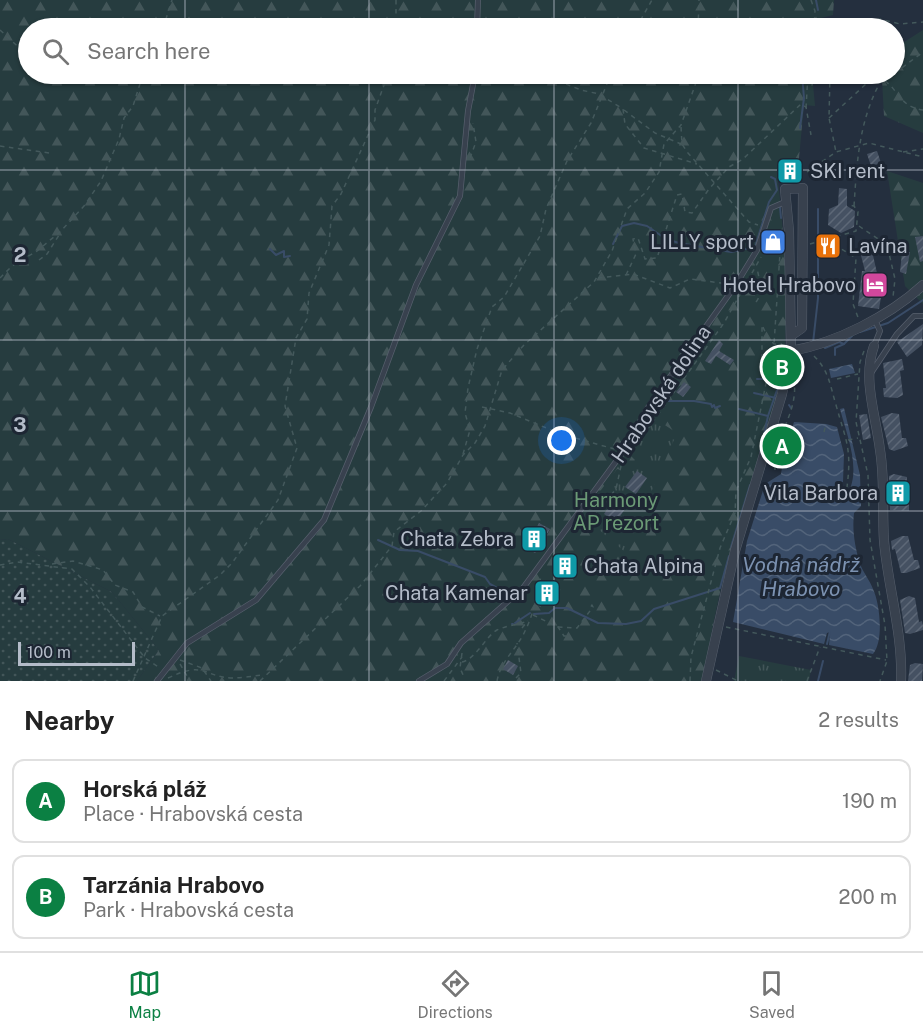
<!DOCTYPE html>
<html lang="en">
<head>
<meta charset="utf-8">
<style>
	body { margin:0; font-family:"Public Sans",sans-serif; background:#f6f6f6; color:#222 }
	.scale { position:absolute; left:18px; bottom:15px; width:117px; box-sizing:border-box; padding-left:6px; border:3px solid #b4bcc9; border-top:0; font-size:16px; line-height:21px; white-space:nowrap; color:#b4bcc9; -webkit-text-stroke:4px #1d2633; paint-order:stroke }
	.you { position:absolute; left:562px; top:441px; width:21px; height:21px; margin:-15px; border:4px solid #fff; border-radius:50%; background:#1a73e8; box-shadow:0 0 0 9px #1a73e833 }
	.badge { display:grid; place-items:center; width:39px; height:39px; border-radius:50%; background:#0b8043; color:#fff; font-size:20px; font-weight:700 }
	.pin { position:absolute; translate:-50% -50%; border:3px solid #fff; box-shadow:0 2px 6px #0006 }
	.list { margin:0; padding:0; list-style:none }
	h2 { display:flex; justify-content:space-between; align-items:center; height:78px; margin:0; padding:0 24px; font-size:26px }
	h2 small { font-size:20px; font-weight:400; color:#767676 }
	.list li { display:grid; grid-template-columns:39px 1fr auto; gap:18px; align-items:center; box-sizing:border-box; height:84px; margin:0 12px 12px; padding:0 12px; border:2px solid #e0e0e0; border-radius:12px }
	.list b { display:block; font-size:22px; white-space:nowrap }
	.list p { margin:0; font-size:20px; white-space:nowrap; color:#767676 }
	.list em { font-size:20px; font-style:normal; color:#767676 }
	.icon { flex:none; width:33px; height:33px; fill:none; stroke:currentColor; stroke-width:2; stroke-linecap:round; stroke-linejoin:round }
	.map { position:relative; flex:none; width:923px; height:681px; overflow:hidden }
	.search { position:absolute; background:#fff; box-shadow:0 2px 4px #0004; left:18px; right:18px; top:18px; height:66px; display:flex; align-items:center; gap:15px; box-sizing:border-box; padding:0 21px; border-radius:33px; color:#767676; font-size:22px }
	.sheet { height:270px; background:#fff }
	nav { display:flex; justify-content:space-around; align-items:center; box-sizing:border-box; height:84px; border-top:2px solid #e0e0e0; background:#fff; font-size:16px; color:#767676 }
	nav a { display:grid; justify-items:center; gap:3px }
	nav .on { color:#0b8043 }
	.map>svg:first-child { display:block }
</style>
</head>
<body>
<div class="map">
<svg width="923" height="681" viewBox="0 0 923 681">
	<defs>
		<pattern id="grass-dots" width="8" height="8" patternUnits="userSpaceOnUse" patternTransform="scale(1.5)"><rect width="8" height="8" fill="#263c3f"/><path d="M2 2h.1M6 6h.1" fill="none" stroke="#435659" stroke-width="1.8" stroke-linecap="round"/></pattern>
		<pattern id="forest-firs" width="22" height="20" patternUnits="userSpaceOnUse" patternTransform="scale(1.5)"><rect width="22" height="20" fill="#263c3f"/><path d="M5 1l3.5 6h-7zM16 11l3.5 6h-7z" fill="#435659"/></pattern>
		<pattern id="park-tufts" width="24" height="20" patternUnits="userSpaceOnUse" patternTransform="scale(1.5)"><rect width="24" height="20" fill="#263c3f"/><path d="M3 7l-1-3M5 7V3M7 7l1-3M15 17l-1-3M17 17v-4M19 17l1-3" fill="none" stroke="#435659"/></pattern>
		<pattern id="water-waves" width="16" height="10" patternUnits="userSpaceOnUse" patternTransform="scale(1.5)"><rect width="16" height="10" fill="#394c67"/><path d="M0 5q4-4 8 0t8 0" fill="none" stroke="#53647b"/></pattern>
		<pattern id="building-hatch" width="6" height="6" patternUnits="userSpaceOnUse" patternTransform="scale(1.5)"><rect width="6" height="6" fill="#455162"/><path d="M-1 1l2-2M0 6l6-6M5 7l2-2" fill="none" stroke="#5d6877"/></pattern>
	</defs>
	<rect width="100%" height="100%" fill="#242f3e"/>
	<path fill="url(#grass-dots)" d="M 8,539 L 112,592 L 159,650 L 137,681 L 0,681 L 0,540 Z"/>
	<g fill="url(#forest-firs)">
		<path d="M 0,0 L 834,0 L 833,15 L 813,20 L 811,28 L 28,28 L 28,74 L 812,74 L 815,106 L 804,105 L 797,179 L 778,181 C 785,243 792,335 778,395 C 766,443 748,491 734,539 C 720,586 711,633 703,681 L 137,681 L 159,650 L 112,592 L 8,539 L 0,540 Z"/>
		<path d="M 923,30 L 923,133 L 884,116 L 882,79 L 882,74 L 894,74 L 895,48 Z"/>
		<path d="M 887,171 L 923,183 L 923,304 L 905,286 Z"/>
	</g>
	<g fill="url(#park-tufts)">
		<path d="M 654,418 L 677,433 L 625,552 L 582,515 L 617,469 L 627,471 L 635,460 L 629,454 Z"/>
		<path d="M 739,656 L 811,670 L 809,681 L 734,681 Z"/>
	</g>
	<g fill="url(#water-waves)">
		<path d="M 852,364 L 855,373 L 831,378 L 829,369 Z"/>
		<path d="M 844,408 L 860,475 L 861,506 L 854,513 C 852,531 855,547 860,564 C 863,572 870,581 873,589 C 880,604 884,641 873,654 L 829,645 L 830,632 L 827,633 L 824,644 L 733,622 L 747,541 L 765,484 L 781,474 L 785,449 L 794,422 L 826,424 L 837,427 L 844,454 L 843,482 L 837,483 L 838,487 L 844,486 L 842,492 L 847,495 C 862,470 847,436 840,409 Z"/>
	</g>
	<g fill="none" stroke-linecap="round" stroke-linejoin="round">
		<g stroke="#394c67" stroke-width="2">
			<path d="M 816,0 L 818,10"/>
			<path d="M 800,128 L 804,98 L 802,74"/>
			<path d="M 780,207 L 781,218"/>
			<path d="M 613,244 L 622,226 L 634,223 L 647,226 L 666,239 L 679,243 L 731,252 L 755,247 L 769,202 L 777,190 L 775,179 L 771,177"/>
			<path d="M 270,249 L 276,255 L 284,251 L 284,257 L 290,256"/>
			<path d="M 860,332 L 888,323 L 923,300"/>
			<path d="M 813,343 L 818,298 L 818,209"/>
			<path d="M 844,344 L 852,336"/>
			<path d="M 825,348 L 839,342 L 844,344 L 835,348 L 835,355"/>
			<path d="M 757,379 L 765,379 L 778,387 L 768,416 L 760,454"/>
			<path d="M 754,393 L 776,398"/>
			<path d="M 668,401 L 694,401 L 711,404 L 712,407 L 714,405 L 715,408 L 720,406"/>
			<path d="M 789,405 L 791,408"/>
			<path d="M 739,409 L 768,416"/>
			<path d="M 646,417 L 658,403 L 665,400"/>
			<path d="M 378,540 L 400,550 L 418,551 L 485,577 L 490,584 L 510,595"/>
			<path d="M 731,547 L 750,485"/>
			<path d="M 534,614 L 549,613 L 555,608 L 567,608 L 598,623 L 626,624 L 641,621 L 654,609 L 720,588 L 729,556"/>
			<path d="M 515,623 L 530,613"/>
			<path d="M 512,624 L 513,624"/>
			<path d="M 827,644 L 830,631"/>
			<path d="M 818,681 L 823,661"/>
		</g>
	</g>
	<g fill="url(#building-hatch)">
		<path d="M 877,151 L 882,166 L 872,169 L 867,154 Z"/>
		<path d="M 839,188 L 847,189 L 847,206 L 855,211 L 854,227 L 841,233 L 828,225 L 829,209 L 838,205 Z"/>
		<rect x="769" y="232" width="8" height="20"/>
		<path d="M 923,236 L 923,261 L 920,262 L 915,237 Z"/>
		<path d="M 832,239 L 832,252 L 822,253 L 822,240 Z"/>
		<path d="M 870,242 L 877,273 L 885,274 L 879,309 L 858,306 L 862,271 L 865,271 L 858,244 Z"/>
		<path d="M 910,252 L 906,274 L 900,272 L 902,253 Z"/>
		<path d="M 923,324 L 922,345 L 907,357 L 897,342 Z"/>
		<path d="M 719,340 L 723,344 L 719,351 L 734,360 L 730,365 L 716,356 L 711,364 L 705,361 Z"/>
		<path d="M 902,359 L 904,370 L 900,371 L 903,395 L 897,398 L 884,397 L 883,388 L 886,388 L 883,363 Z"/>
		<path d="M 684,382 L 691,387 L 683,397 L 676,392 Z"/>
		<path d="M 892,413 L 899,414 L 902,438 L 906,438 L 908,446 L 894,451 L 889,449 L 881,417 Z"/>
		<path d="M 867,414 L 871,438 L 863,440 L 859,415 Z"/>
		<path d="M 637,471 L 647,478 L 636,494 L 625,487 Z"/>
		<path d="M 894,474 L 907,477 L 905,502 L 909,502 L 909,511 L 890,510 L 889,476 Z"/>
		<path d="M 613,501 L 625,509 L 616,522 L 604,514 Z"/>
		<path d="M 539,523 L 550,529 L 535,553 L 524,547 L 533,530 L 535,531 Z"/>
		<path d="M 902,536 L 908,536 L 914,560 L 918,560 L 920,568 L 906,573 L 901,573 L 895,549 L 892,550 L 891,541 Z"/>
		<path d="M 566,555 L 576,561 L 565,577 L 554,570 Z"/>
		<path d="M 909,596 L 915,598 L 919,622 L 922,621 L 923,626 L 923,630 L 910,634 L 905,633 L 900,600 Z"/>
		<path d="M 508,660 L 518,666 L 513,675 L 503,669 Z"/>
		<path d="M 915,663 L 923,664 L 922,681 L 908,681 L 910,665 Z"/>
	</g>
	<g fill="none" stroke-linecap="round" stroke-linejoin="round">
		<defs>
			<g id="service">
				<path d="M 477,28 L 478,0"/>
				<path d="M 874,346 L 880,331 L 875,320"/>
				<path d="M 871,373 L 897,334 L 914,316 L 923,316"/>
				<path d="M 157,681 L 187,643 L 256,600 L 324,520 L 371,407 L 416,285 L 460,196 L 468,111 L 475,74"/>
				<path d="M 419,681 L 447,664 L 461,643 L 523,588 L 623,452 L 647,409 L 735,286 L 757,250 L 771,208 L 785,202"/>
			</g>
			<g id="minor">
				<path d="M 874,346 C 862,379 876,416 880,450 C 885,480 882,510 884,541 C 888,587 903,634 901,681"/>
				<path d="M 791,351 C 837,343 889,316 923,285"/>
				<path d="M 706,681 L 735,551 L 782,394 L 791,351 L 789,231 L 785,189 L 803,188 L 802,328 L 792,335"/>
			</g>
		</defs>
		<use href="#service" stroke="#565f6c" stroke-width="6"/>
		<use href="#minor" stroke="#565f6c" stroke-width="10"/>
		<g stroke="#44595c" stroke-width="1.5" stroke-dasharray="4.5 4.5" stroke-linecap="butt">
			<path d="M 396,0 L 396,19 L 404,28"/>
			<path d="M 811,0 L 815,11 L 814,28"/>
			<path d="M 163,28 L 172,0"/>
			<path d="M 636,28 L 652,0"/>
			<path d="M 698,28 L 699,0"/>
			<path d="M 851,28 L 880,19 L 900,24 L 923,22"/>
			<path d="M 0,30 L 28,56"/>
			<path d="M 895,73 L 923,52"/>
			<path d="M 541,74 L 581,90 L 599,94 L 623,109 L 625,124 L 644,148 L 697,164"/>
			<path d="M 830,74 L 829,118 L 836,152"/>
			<path d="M 806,108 L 808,74"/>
			<path d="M 624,110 L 655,133 L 681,144"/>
			<path d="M 829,118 L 866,84 L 894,74"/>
			<path d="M 681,127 L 682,144 L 688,153 L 749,222 L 758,225"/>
			<path d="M 0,146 L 49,153"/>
			<path d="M 903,152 L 923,149"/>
			<path d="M 470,158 L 476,142 L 473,123"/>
			<path d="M 807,172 L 836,152 L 869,143 L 923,157"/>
			<path d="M 854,206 C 857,161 859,119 882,79 C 900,90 898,106 923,110"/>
			<path d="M 859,226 L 887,245 L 895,279 L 893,297"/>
			<path d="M 839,236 L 835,245 L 856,258 L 853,304 L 859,320"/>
			<path d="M 810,244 L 856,231 L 858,212 L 854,206 L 849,205"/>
			<path d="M 764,252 L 780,253"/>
			<path d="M 39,260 L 47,254 L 61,232"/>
			<path d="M 626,275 L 636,254 L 633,239 L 638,238 L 645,259 L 657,258 L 677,195 L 682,194 L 685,212 L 692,213 L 709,189 L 729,167 L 743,159 L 801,104 L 806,107 L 811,135"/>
			<path d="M 0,278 L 12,266 L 37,251 L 61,231 L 84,206 L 101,181 L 119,139 L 124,118 L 133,106 L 143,74"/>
			<path d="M 598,278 L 633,274 L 670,288 L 690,279 L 729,284"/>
			<path d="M 756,302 C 764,292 759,279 757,268"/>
			<path d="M 864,351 L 860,362 L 856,422 L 868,475 L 870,540 L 885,625 L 887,661 L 880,681"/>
			<path d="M 814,356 C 829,371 830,385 836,405 C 846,441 852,448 847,487"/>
			<path d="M 769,365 L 762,357 L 762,325 L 768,338 L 774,344 L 782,344"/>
			<path d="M 837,379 L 858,374"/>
			<path d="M 482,407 L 510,413 L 561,434 L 618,450"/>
			<path d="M 824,432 L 826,424"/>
			<path d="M 640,435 L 644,434 L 724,323 L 761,257"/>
			<path d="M 848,440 L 858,438"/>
			<path d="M 463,454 L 470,430 L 465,413 L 468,388 L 477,349 L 492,307 L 504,297 L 540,236 L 546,209 L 567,161 L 591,123 L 611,74"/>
			<path d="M 775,470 C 773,437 799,413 794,380"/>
			<path d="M 594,516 L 616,489 L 621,466"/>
			<path d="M 52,564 L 73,561 L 103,570 L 115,585 L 133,592 L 142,607 L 160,616"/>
			<path d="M 0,565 L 17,562 L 72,569 L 90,587 L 145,658 L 160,668"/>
			<path d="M 537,604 L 540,606 L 550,604 L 560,589"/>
			<path d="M 533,615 L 558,627 L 564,636 L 566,636 L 563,634"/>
			<path d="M 558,627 L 577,628 L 593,607 L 592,605 L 589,610"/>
			<path d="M 726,627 L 886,660"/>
			<path d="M 522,628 L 528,621"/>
			<path d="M 462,653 L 460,668 L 464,677"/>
			<path d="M 180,660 L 202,668 L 211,681"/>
			<path d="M 462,662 C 476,659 486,636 497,630 C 506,626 515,625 525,622"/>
			<path d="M 180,664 L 190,681"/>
			<path d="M 716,670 L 738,681"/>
			<path d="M 168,678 C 206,660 202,677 233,678 C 242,678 253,676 262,675"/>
			<path d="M 516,678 L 521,673 L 517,643"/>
			<path d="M 133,681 L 162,616 L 220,575 L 232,563 L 278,500 L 297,448 L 285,406 L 296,338 L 307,319 L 309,293 L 329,245 L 332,206 L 341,194 L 375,120 L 375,110 L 388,74"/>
			<path d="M 260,681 L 360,586 L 392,546 L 394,532 L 421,511 L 447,483 L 463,455 L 475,443 L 485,426 L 502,370 L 524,345 L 594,282 L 612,251 L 627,209 L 645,193 L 659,172 L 664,144 L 681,125 L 699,74"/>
			<path d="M 444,681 L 462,657"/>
			<path d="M 497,681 C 501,660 517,649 525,631 C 534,613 537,596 541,576"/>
			<path d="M 690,681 L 691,657 L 720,548 L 735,513 L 736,491 L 751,457 L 774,344 L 780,253"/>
			<path d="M 807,681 L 820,647"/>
		</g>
		<use href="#service" stroke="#38414e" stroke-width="4.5"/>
		<use href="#minor" stroke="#38414e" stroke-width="9"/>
	</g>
	<path fill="none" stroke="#b4bcc9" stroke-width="1.5" stroke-opacity="0.55" d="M 185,0 L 185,28M 369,0 L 369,28M 554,0 L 554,28M 738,0 L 738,28M 185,74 L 185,681M 369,74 L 369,681M 554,74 L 554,681M 738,74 L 738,681M 0,170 L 923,170M 0,340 L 923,340M 0,511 L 923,511"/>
	<defs>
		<symbol id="building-square" viewBox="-11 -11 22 22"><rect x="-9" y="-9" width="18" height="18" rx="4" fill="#0f9aa8" stroke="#1d2633"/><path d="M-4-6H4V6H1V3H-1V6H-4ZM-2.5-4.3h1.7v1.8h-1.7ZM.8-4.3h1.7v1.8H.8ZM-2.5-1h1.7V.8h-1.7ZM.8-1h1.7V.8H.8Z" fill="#fff"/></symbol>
		<symbol id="shop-square" viewBox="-11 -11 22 22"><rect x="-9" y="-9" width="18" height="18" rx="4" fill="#3f7fe0" stroke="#1d2633"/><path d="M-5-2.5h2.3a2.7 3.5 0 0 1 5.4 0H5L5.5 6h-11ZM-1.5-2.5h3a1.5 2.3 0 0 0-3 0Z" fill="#fff"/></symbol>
		<symbol id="restaurant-square" viewBox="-11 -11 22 22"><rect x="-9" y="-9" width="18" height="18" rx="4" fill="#e8710a" stroke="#1d2633"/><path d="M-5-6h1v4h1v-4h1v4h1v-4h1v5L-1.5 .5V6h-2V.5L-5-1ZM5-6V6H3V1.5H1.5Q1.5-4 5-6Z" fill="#fff"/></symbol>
		<symbol id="hotel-square" viewBox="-11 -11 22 22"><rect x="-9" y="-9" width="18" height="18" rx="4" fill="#d1479c" stroke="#1d2633"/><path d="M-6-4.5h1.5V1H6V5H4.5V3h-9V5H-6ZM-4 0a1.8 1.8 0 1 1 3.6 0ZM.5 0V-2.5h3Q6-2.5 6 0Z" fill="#fff"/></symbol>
	</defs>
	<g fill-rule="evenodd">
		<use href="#building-square" x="775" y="156" width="30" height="30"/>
		<use href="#shop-square" x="758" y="227" width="30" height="30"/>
		<use href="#restaurant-square" x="813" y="231" width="30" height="30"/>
		<use href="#hotel-square" x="860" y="270" width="30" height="30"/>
		<use href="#building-square" x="883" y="478" width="30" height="30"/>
		<use href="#building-square" x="519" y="524" width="30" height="30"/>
		<use href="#building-square" x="550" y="551" width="30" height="30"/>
		<use href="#building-square" x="532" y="578" width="30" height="30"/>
	</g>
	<g text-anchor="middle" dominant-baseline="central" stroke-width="6" stroke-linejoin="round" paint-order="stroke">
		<g font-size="20" fill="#b4bcc9" stroke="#1d2633" text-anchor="end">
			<text x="810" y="171" text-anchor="start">SKI rent</text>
			<text x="754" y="242">LILLY sport</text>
			<text x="848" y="246" text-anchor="start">Lavína</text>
			<text x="856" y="285">Hotel Hrabovo</text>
			<text x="878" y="493">Vila Barbora</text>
			<text x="514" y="539">Chata Zebra</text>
			<text x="584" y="566" text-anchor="start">Chata Alpina</text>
			<text x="528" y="593">Chata Kamenar</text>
		</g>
		<g font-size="20" fill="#b4bcc9" stroke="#1d2633">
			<text transform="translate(661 394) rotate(-56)">Hrabovská dolina</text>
		</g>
		<g font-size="20" fill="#6b9a76" stroke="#1d2633">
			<text x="616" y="500">Harmony<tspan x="616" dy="23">AP rezort</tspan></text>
		</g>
		<g font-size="21" font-style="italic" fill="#7c92b1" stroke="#1d2633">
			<text x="801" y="564">Vodná nádrž<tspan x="801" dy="24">Hrabovo</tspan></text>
		</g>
	</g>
	<g font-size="20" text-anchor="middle" font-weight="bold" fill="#b4bcc9" stroke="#1d2633" stroke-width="6" stroke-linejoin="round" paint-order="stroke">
		<text x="20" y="262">2</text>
		<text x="20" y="432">3</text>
		<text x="20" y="603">4</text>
	</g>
</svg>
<div class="scale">100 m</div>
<div class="you"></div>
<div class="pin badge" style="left:782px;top:446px">A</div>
<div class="pin badge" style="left:782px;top:367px">B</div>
<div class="search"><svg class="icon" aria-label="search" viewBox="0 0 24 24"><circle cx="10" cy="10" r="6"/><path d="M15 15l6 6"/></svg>Search here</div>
</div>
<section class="sheet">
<h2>Nearby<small>2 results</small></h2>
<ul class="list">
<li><span class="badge">A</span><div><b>Horská pláž</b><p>Place · Hrabovská cesta</p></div><em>190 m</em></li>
<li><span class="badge">B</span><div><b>Tarzánia Hrabovo</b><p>Park · Hrabovská cesta</p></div><em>200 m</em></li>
</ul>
</section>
<nav>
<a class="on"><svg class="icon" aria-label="map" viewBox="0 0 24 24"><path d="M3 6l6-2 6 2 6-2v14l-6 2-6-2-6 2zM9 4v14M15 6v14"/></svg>Map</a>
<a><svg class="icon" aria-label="directions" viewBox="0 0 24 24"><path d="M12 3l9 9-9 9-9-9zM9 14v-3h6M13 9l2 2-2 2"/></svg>Directions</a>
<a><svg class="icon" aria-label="saved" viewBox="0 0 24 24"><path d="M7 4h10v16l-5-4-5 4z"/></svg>Saved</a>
</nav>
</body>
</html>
